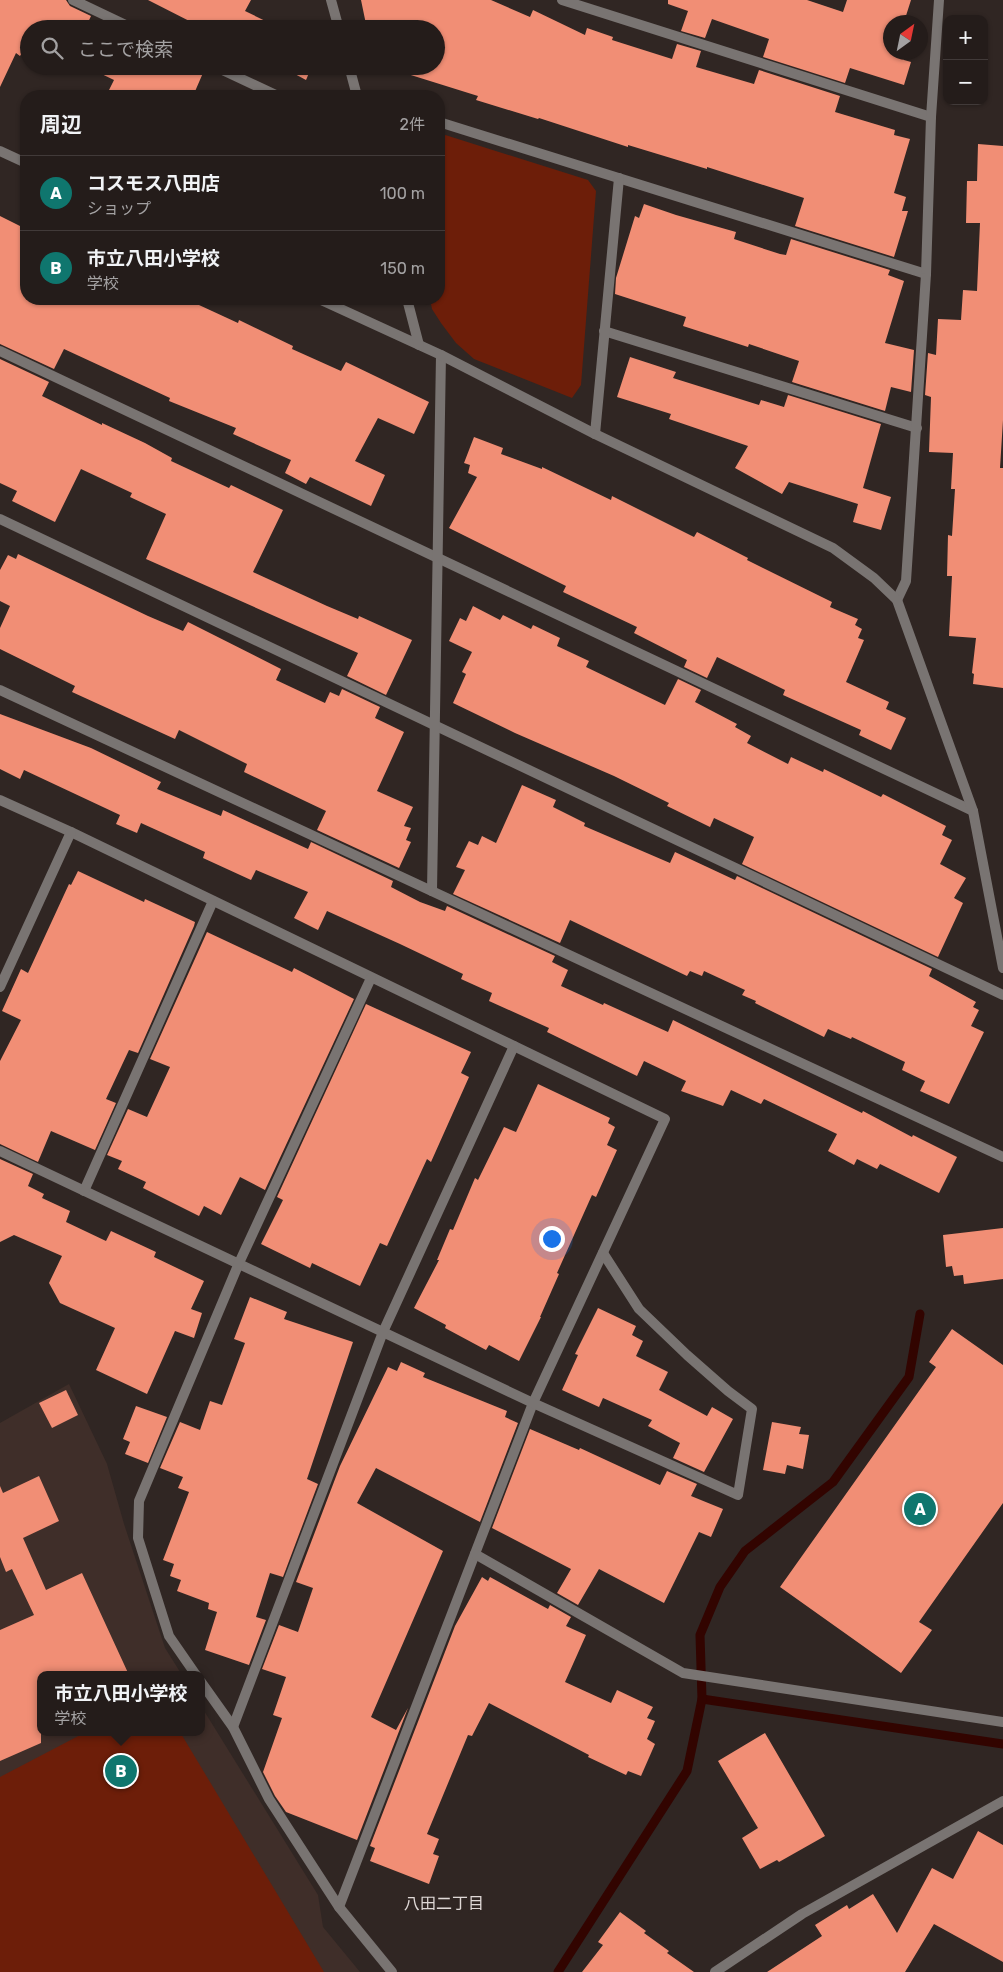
<!DOCTYPE html>
<html lang="ja">
<head>
<meta charset="utf-8">
<style>
	body { margin:0; font-family:Rubik,"Noto Sans JP",sans-serif; background:#302927; color:#f1f3f6 }
	.controls { position:absolute; right:15px; top:15px; display:grid; overflow:hidden; border-radius:10px; box-shadow:0 1px 4px #0004 }
	.controls button { width:45px; height:45px; display:grid; place-items:center; padding:0; border:0; border-bottom:1px solid #413a39; background:#241c1a; color:#f1f3f6; font:25px sans-serif }
	.compass { position:absolute; left:883px; top:15px; width:45px; height:45px; border-radius:50%; background:#241c1a; box-shadow:0 1px 4px #0004; rotate:33deg }
	.you { position:absolute; left:551px; top:1238px; width:18px; height:18px; margin:-12px; border:4px solid #fff; border-radius:50%; background:#1a73e8; box-shadow:0 0 0 8px #1a73e833 }
	.badge { display:grid; place-items:center; width:32px; height:32px; border-radius:50%; background:#0f766e; color:#fff; font-size:16px; font-weight:700 }
	.pin { position:absolute; translate:-50% -50%; border:2px solid #fff; box-shadow:0 1px 5px #0006 }
	.popup { position:absolute; left:37px; top:1671px; width:168px; height:65px; box-sizing:border-box; display:grid; place-content:center; border-radius:10px; background:#241c1a; filter:drop-shadow(0 1px 4px #0005); font-size:16px; white-space:nowrap; color:#a3a1a2 }
	.popup b { font-size:19px; color:#f1f3f6 }
	.popup::after { content:''; position:absolute; left:50%; top:100%; margin-left:-10px; border:10px solid transparent; border-top-color:#241c1a }
	.list { margin:0; padding:0; list-style:none }
	h2 { display:flex; justify-content:space-between; align-items:center; height:65px; margin:0; padding:0 20px; font-size:21px }
	h2 small { font-size:16px; font-weight:400; color:#a3a1a2 }
	.list li { display:grid; grid-template-columns:32px 1fr auto; gap:15px; align-items:center; box-sizing:border-box; height:75px; padding:0 20px; border-top:1px solid #413a39 }
	.list b { display:block; font-size:19px; white-space:nowrap }
	.list p { margin:0; font-size:16px; white-space:nowrap; color:#a3a1a2 }
	.list em { font-size:16px; font-style:normal; color:#a3a1a2 }
	.icon { flex:none; width:28px; height:28px; fill:none; stroke:currentColor; stroke-width:2; stroke-linecap:round; stroke-linejoin:round }
	.map { position:relative; flex:none; width:1003px; height:1972px; overflow:hidden }
	.search { position:absolute; background:#241c1a; box-shadow:0 1px 4px #0004; left:20px; top:20px; width:425px; height:55px; display:flex; align-items:center; gap:12px; box-sizing:border-box; padding:0 18px; border-radius:28px; color:#a3a1a2; font-size:19px }
	.panel { position:absolute; background:#241c1a; box-shadow:0 1px 4px #0004; left:20px; top:90px; width:425px; height:215px; border-radius:20px }
	.map>svg:first-child { display:block }
</style>
</head>
<body>
<div class="map">
<svg width="1003" height="1972" viewBox="0 0 1003 1972">
	<rect width="100%" height="100%" fill="#302623"/>
	<path fill="#3f2e29" d="M 69,1384 L 107,1464 L 124,1524 L 165,1648 L 182,1675 L 41,1675 L 41,1732 L 201,1732 L 201,1706 L 318,1895 L 323,1927 L 360,1972 L 0,1972 L 0,1423 Z"/>
	<g fill="#6d1e09">
		<path d="M 439,133 L 588,180 L 596,191 L 581,385 L 572,398 L 474,359 L 456,343 L 441,323 L 432,309 L 430,299 L 439,299 Z"/>
		<path d="M 86,1732 L 180,1732 L 324,1972 L 0,1972 L 0,1777 Z"/>
	</g>
	<g fill="none" stroke-linecap="round" stroke-linejoin="round">
		<g stroke="#320400" stroke-width="9">
			<path d="M 702,1699 L 1003,1744"/>
			<path d="M 558,1972 L 687,1771 L 702,1699 L 700,1635 L 720,1587 L 745,1551 L 833,1482 L 909,1377 L 920,1314"/>
		</g>
	</g>
	<g fill="#f18e75">
		<path d="M 0,0 L 66,0 L 70,6 L 91,16 L 85,29 L 29,29 L 29,41 L 20,56 L 16,53 L 0,87 Z"/>
		<path d="M 148,0 L 251,0 L 245,11 L 282,29 L 205,29 Z"/>
		<path d="M 361,0 L 491,0 L 530,17 L 533,10 L 585,35 L 587,28 L 613,37 L 612,40 L 672,59 L 677,44 L 701,51 L 696,67 L 754,84 L 759,70 L 840,96 L 835,112 L 895,130 L 894,135 L 910,139 L 894,193 L 906,197 L 902,211 L 908,211 L 894,257 L 795,226 L 804,198 L 707,167 L 707,169 L 628,145 L 628,147 L 539,118 L 538,119 L 476,100 L 478,96 L 382,66 L 436,66 L 436,29 L 367,29 Z"/>
		<path d="M 668,0 L 807,0 L 843,12 L 847,0 L 911,0 L 904,22 L 890,22 L 890,52 L 906,52 L 904,60 L 911,62 L 904,85 L 850,68 L 845,83 L 763,57 L 769,39 L 712,19 L 705,38 L 681,31 L 688,11 L 668,4 Z"/>
		<path d="M 85,66 L 206,66 L 193,96 L 121,96 L 109,90 L 114,80 Z"/>
		<path d="M 280,66 L 312,66 L 306,80 Z"/>
		<path d="M 978,144 L 1003,146 L 1003,420 L 1000,468 L 1003,468 L 1003,688 L 973,684 L 974,674 L 972,673 L 976,638 L 949,636 L 952,576 L 947,576 L 948,535 L 952,536 L 955,489 L 951,489 L 953,453 L 929,452 L 931,397 L 925,395 L 928,353 L 936,355 L 938,319 L 961,320 L 963,290 L 977,291 L 980,223 L 966,223 L 967,181 L 977,181 Z"/>
		<path d="M 644,204 L 676,215 L 736,232 L 734,239 L 780,254 L 786,255 L 791,239 L 890,270 L 888,275 L 904,281 L 885,343 L 914,350 L 911,392 L 891,387 L 885,411 L 792,382 L 799,361 L 749,344 L 748,347 L 683,326 L 686,317 L 615,294 L 616,278 L 635,216 L 639,218 Z"/>
		<path d="M 0,216 L 26,229 L 26,299 L 186,299 L 238,323 L 239,320 L 293,346 L 292,349 L 341,371 L 346,362 L 429,402 L 414,434 L 378,418 L 355,461 L 385,475 L 371,506 L 310,477 L 306,484 L 285,473 L 291,460 L 233,434 L 236,428 L 169,401 L 170,398 L 64,349 L 54,369 L 0,344 Z"/>
		<path d="M 630,357 L 676,372 L 673,378 L 759,405 L 761,400 L 784,407 L 788,395 L 881,424 L 863,488 L 891,497 L 881,530 L 853,522 L 858,504 L 789,482 L 782,494 L 735,468 L 748,446 L 669,419 L 671,414 L 617,397 Z"/>
		<path d="M 0,359 L 49,382 L 42,396 L 102,425 L 102,423 L 145,443 L 172,458 L 171,461 L 229,488 L 231,485 L 283,510 L 253,572 L 327,606 L 358,619 L 359,616 L 412,640 L 386,695 L 347,676 L 358,653 L 146,559 L 166,514 L 130,497 L 132,493 L 81,469 L 55,522 L 12,501 L 17,491 L 0,483 Z"/>
		<path d="M 474,437 L 503,448 L 501,454 L 542,469 L 542,467 L 611,500 L 612,496 L 694,537 L 697,532 L 748,558 L 747,560 L 832,602 L 830,607 L 858,619 L 855,625 L 862,629 L 858,638 L 864,640 L 846,682 L 889,702 L 886,709 L 906,718 L 891,750 L 859,735 L 861,730 L 783,695 L 785,690 L 717,657 L 707,678 L 684,667 L 687,660 L 634,633 L 637,627 L 563,592 L 566,586 L 449,528 L 477,477 L 468,473 L 470,465 L 464,463 Z"/>
		<path d="M 18,554 L 148,616 L 183,631 L 188,622 L 281,669 L 276,680 L 325,703 L 330,692 L 339,696 L 342,689 L 380,707 L 375,718 L 404,732 L 377,791 L 413,807 L 404,826 L 411,828 L 406,840 L 411,842 L 399,868 L 317,830 L 326,811 L 244,772 L 247,764 L 179,730 L 175,739 L 72,692 L 75,686 L 0,649 L 0,628 L 10,606 L 0,601 L 0,570 L 8,555 L 16,559 Z"/>
		<path d="M 473,606 L 500,620 L 503,615 L 531,629 L 533,625 L 560,638 L 557,646 L 589,661 L 586,667 L 665,705 L 678,679 L 701,690 L 695,702 L 737,724 L 735,727 L 751,736 L 747,743 L 788,764 L 791,757 L 823,772 L 824,769 L 881,797 L 883,794 L 946,826 L 942,835 L 952,840 L 940,864 L 966,878 L 954,898 L 963,903 L 938,957 L 742,864 L 754,837 L 714,818 L 710,827 L 667,806 L 669,803 L 614,776 L 515,733 L 453,703 L 466,674 L 462,672 L 472,652 L 449,641 L 460,618 L 466,621 Z"/>
		<path d="M 0,714 L 91,748 L 161,782 L 157,789 L 221,816 L 223,810 L 308,849 L 311,842 L 393,881 L 391,887 L 420,902 L 445,911 L 447,906 L 555,956 L 552,962 L 568,970 L 561,986 L 603,1005 L 604,1003 L 668,1032 L 673,1020 L 862,1113 L 863,1111 L 912,1137 L 913,1135 L 957,1157 L 939,1193 L 880,1164 L 877,1169 L 857,1159 L 854,1165 L 828,1151 L 837,1134 L 764,1099 L 761,1104 L 731,1090 L 723,1106 L 681,1091 L 686,1081 L 644,1061 L 637,1076 L 547,1032 L 549,1028 L 489,1001 L 492,993 L 461,979 L 463,974 L 400,944 L 327,911 L 318,930 L 294,918 L 308,892 L 256,870 L 251,880 L 203,858 L 205,852 L 141,823 L 137,833 L 116,824 L 120,815 L 24,770 L 20,779 L 0,769 Z"/>
		<path d="M 522,785 L 556,800 L 553,807 L 585,823 L 584,826 L 670,863 L 675,852 L 735,880 L 737,876 L 932,969 L 929,976 L 976,1002 L 973,1007 L 979,1010 L 971,1026 L 984,1032 L 949,1104 L 920,1091 L 925,1081 L 902,1070 L 905,1062 L 852,1037 L 851,1039 L 828,1029 L 824,1037 L 755,1003 L 756,1001 L 742,995 L 745,990 L 704,971 L 702,976 L 690,971 L 687,976 L 570,920 L 560,943 L 453,894 L 465,870 L 456,867 L 469,841 L 478,845 L 482,836 L 496,843 Z"/>
		<path d="M 78,871 L 144,902 L 145,899 L 195,922 L 194,926 L 138,1053 L 129,1050 L 106,1099 L 116,1103 L 95,1150 L 51,1131 L 38,1162 L 0,1144 L 0,1061 L 21,1020 L 2,1011 L 21,969 L 28,973 L 69,884 L 71,885 Z"/>
		<path d="M 207,932 L 292,972 L 294,968 L 354,999 L 265,1190 L 240,1177 L 221,1215 L 204,1206 L 199,1216 L 143,1188 L 146,1182 L 118,1169 L 122,1161 L 107,1155 L 128,1109 L 147,1117 L 170,1067 L 150,1059 Z"/>
		<path d="M 366,1004 L 471,1052 L 461,1073 L 469,1077 L 431,1162 L 427,1159 L 387,1246 L 380,1243 L 360,1286 L 312,1263 L 310,1268 L 261,1244 L 283,1200 L 277,1197 Z"/>
		<path d="M 538,1084 L 610,1118 L 608,1123 L 615,1127 L 607,1145 L 617,1150 L 596,1197 L 592,1195 L 557,1273 L 559,1274 L 540,1317 L 541,1317 L 519,1361 L 489,1345 L 486,1350 L 445,1328 L 446,1325 L 414,1308 L 439,1260 L 437,1260 L 450,1229 L 453,1230 L 475,1178 L 478,1180 L 504,1127 L 516,1132 Z"/>
		<path d="M 0,1159 L 33,1174 L 28,1186 L 44,1194 L 42,1198 L 70,1211 L 66,1222 L 106,1241 L 111,1231 L 156,1252 L 154,1257 L 204,1281 L 191,1309 L 202,1313 L 194,1338 L 175,1331 L 147,1394 L 96,1370 L 115,1328 L 60,1303 L 49,1283 L 62,1256 L 14,1235 L 0,1242 Z"/>
		<path d="M 1003,1228 L 1003,1279 L 964,1284 L 963,1275 L 954,1276 L 952,1266 L 946,1267 L 943,1235 Z"/>
		<path d="M 250,1297 L 287,1312 L 284,1319 L 353,1342 L 307,1479 L 318,1484 L 283,1577 L 270,1573 L 256,1617 L 266,1620 L 249,1665 L 205,1650 L 217,1612 L 208,1609 L 209,1603 L 177,1591 L 181,1580 L 170,1576 L 174,1564 L 163,1560 L 189,1492 L 178,1488 L 183,1477 L 160,1468 L 180,1422 L 200,1430 L 210,1401 L 222,1405 L 245,1343 L 234,1339 Z"/>
		<path d="M 598,1308 L 636,1326 L 632,1335 L 643,1341 L 636,1356 L 668,1372 L 659,1390 L 707,1416 L 712,1407 L 733,1419 L 704,1472 L 673,1458 L 680,1443 L 648,1426 L 652,1420 L 603,1398 L 599,1407 L 562,1390 L 578,1355 L 575,1354 Z"/>
		<path d="M 952,1329 L 1003,1365 L 1003,1503 L 919,1622 L 932,1630 L 901,1673 L 780,1587 L 936,1367 L 929,1362 Z"/>
		<path d="M 401,1362 L 425,1373 L 423,1377 L 507,1411 L 505,1417 L 518,1423 L 480,1522 L 376,1468 L 357,1503 L 443,1551 L 371,1717 L 396,1730 L 408,1708 L 357,1840 L 286,1812 L 275,1796 L 263,1772 L 282,1718 L 273,1715 L 286,1677 L 262,1669 L 279,1625 L 298,1632 L 313,1588 L 296,1582 L 340,1466 L 388,1367 L 397,1371 Z"/>
		<path d="M 66,1390 L 78,1415 L 52,1428 L 39,1403 Z"/>
		<path d="M 136,1406 L 167,1417 L 148,1463 L 125,1454 L 130,1442 L 123,1439 Z"/>
		<path d="M 772,1422 L 801,1427 L 799,1434 L 809,1435 L 803,1469 L 787,1465 L 785,1474 L 763,1470 Z"/>
		<path d="M 530,1429 L 579,1450 L 580,1448 L 660,1485 L 667,1471 L 697,1484 L 691,1496 L 723,1509 L 711,1537 L 699,1532 L 664,1603 L 599,1569 L 578,1605 L 557,1593 L 571,1569 L 492,1528 Z"/>
		<path d="M 39,1476 L 59,1521 L 23,1538 L 46,1590 L 82,1573 L 129,1675 L 41,1675 L 41,1743 L 0,1761 L 0,1630 L 34,1615 L 12,1569 L 6,1572 L 0,1557 L 0,1486 L 3,1493 Z"/>
		<path d="M 482,1577 L 488,1581 L 490,1577 L 548,1609 L 550,1605 L 571,1617 L 566,1626 L 586,1635 L 565,1682 L 611,1703 L 617,1690 L 653,1707 L 647,1718 L 655,1721 L 647,1739 L 655,1744 L 641,1776 L 628,1771 L 626,1775 L 588,1757 L 589,1755 L 489,1703 L 472,1736 L 468,1735 L 427,1834 L 439,1839 L 433,1854 L 439,1856 L 429,1884 L 370,1861 L 375,1848 L 370,1846 L 455,1626 Z"/>
		<path d="M 765,1733 L 825,1836 L 779,1862 L 777,1860 L 760,1869 L 742,1838 L 758,1828 L 718,1761 Z"/>
		<path d="M 978,1831 L 1003,1845 L 1003,1962 L 934,1924 L 905,1972 L 767,1972 L 822,1936 L 815,1925 L 847,1905 L 849,1909 L 873,1894 L 897,1933 L 932,1868 L 953,1879 Z"/>
		<path d="M 620,1912 L 646,1931 L 644,1933 L 669,1951 L 667,1953 L 694,1972 L 582,1972 L 603,1945 L 598,1942 Z"/>
	</g>
	<g fill="none" stroke-linecap="round" stroke-linejoin="round">
		<g stroke="#797472" stroke-width="10">
			<path d="M 73,0 L 134,29"/>
			<path d="M 562,0 L 931,117"/>
			<path d="M 214,66 L 278,96"/>
			<path d="M 439,122 L 926,274"/>
			<path d="M 604,331 L 917,428"/>
			<path d="M 0,351 L 973,811"/>
			<path d="M 595,434 L 619,178"/>
			<path d="M 0,519 L 1003,995"/>
			<path d="M 897,600 L 906,581 L 926,274 L 931,117 L 939,0"/>
			<path d="M 0,690 L 1003,1157"/>
			<path d="M 0,800 L 71,832 L 665,1119 L 533,1403 L 339,1907"/>
			<path d="M 432,891 L 441,355"/>
			<path d="M 0,987 L 71,832"/>
			<path d="M 0,1151 L 533,1403 L 738,1495 L 752,1409 L 728,1391 L 687,1355 L 639,1309 L 603,1253"/>
			<path d="M 84,1191 L 213,901"/>
			<path d="M 475,1554 L 683,1673 L 1003,1722"/>
			<path d="M 196,1675 L 169,1636 L 138,1538 L 139,1501 L 239,1263 L 371,978"/>
			<path d="M 201,1682 L 233,1727 L 269,1799 L 339,1907 L 392,1972"/>
			<path d="M 233,1727 L 383,1332 L 514,1046"/>
			<path d="M 715,1972 L 802,1914 L 1003,1801"/>
		</g>
		<g stroke="#797472" stroke-width="10">
			<path d="M 331,0 L 339,29"/>
			<path d="M 349,66 L 357,96"/>
			<path d="M 0,151 L 26,163"/>
			<path d="M 319,299 L 441,355 L 595,434 L 833,548 L 874,578 L 897,600 L 973,811 L 1003,968"/>
			<path d="M 407,299 L 419,345"/>
		</g>
	</g>
	<g text-anchor="middle" dominant-baseline="central" stroke-width="5" stroke-linejoin="round" paint-order="stroke">
		<g font-size="16" fill="#dfd8d6" stroke="#302623">
			<text x="444" y="1903">八田二丁目</text>
		</g>
	</g>
</svg>
<div class="controls">
<button>+</button>
<button>−</button>
</div>
<svg class="compass" viewBox="-18 -18 36 36"><path d="M0-13l5 13h-10z" fill="#e53935"/><path d="M0 13l5-13h-10z" fill="#a3a1a2"/></svg>
<div class="you"></div>
<div class="pin badge" style="left:920px;top:1509px">A</div>
<div class="pin badge" style="left:121px;top:1771px">B</div>
<div class="popup"><b>市立八田小学校</b>学校</div>
<div class="search"><svg class="icon" aria-label="search" viewBox="0 0 24 24"><circle cx="10" cy="10" r="6"/><path d="M15 15l6 6"/></svg>ここで検索</div>
<section class="panel">
<h2>周辺<small>2件</small></h2>
<ul class="list">
<li><span class="badge">A</span><div><b>コスモス八田店</b><p>ショップ</p></div><em>100 m</em></li>
<li><span class="badge">B</span><div><b>市立八田小学校</b><p>学校</p></div><em>150 m</em></li>
</ul>
</section>
</div>
</body>
</html>
